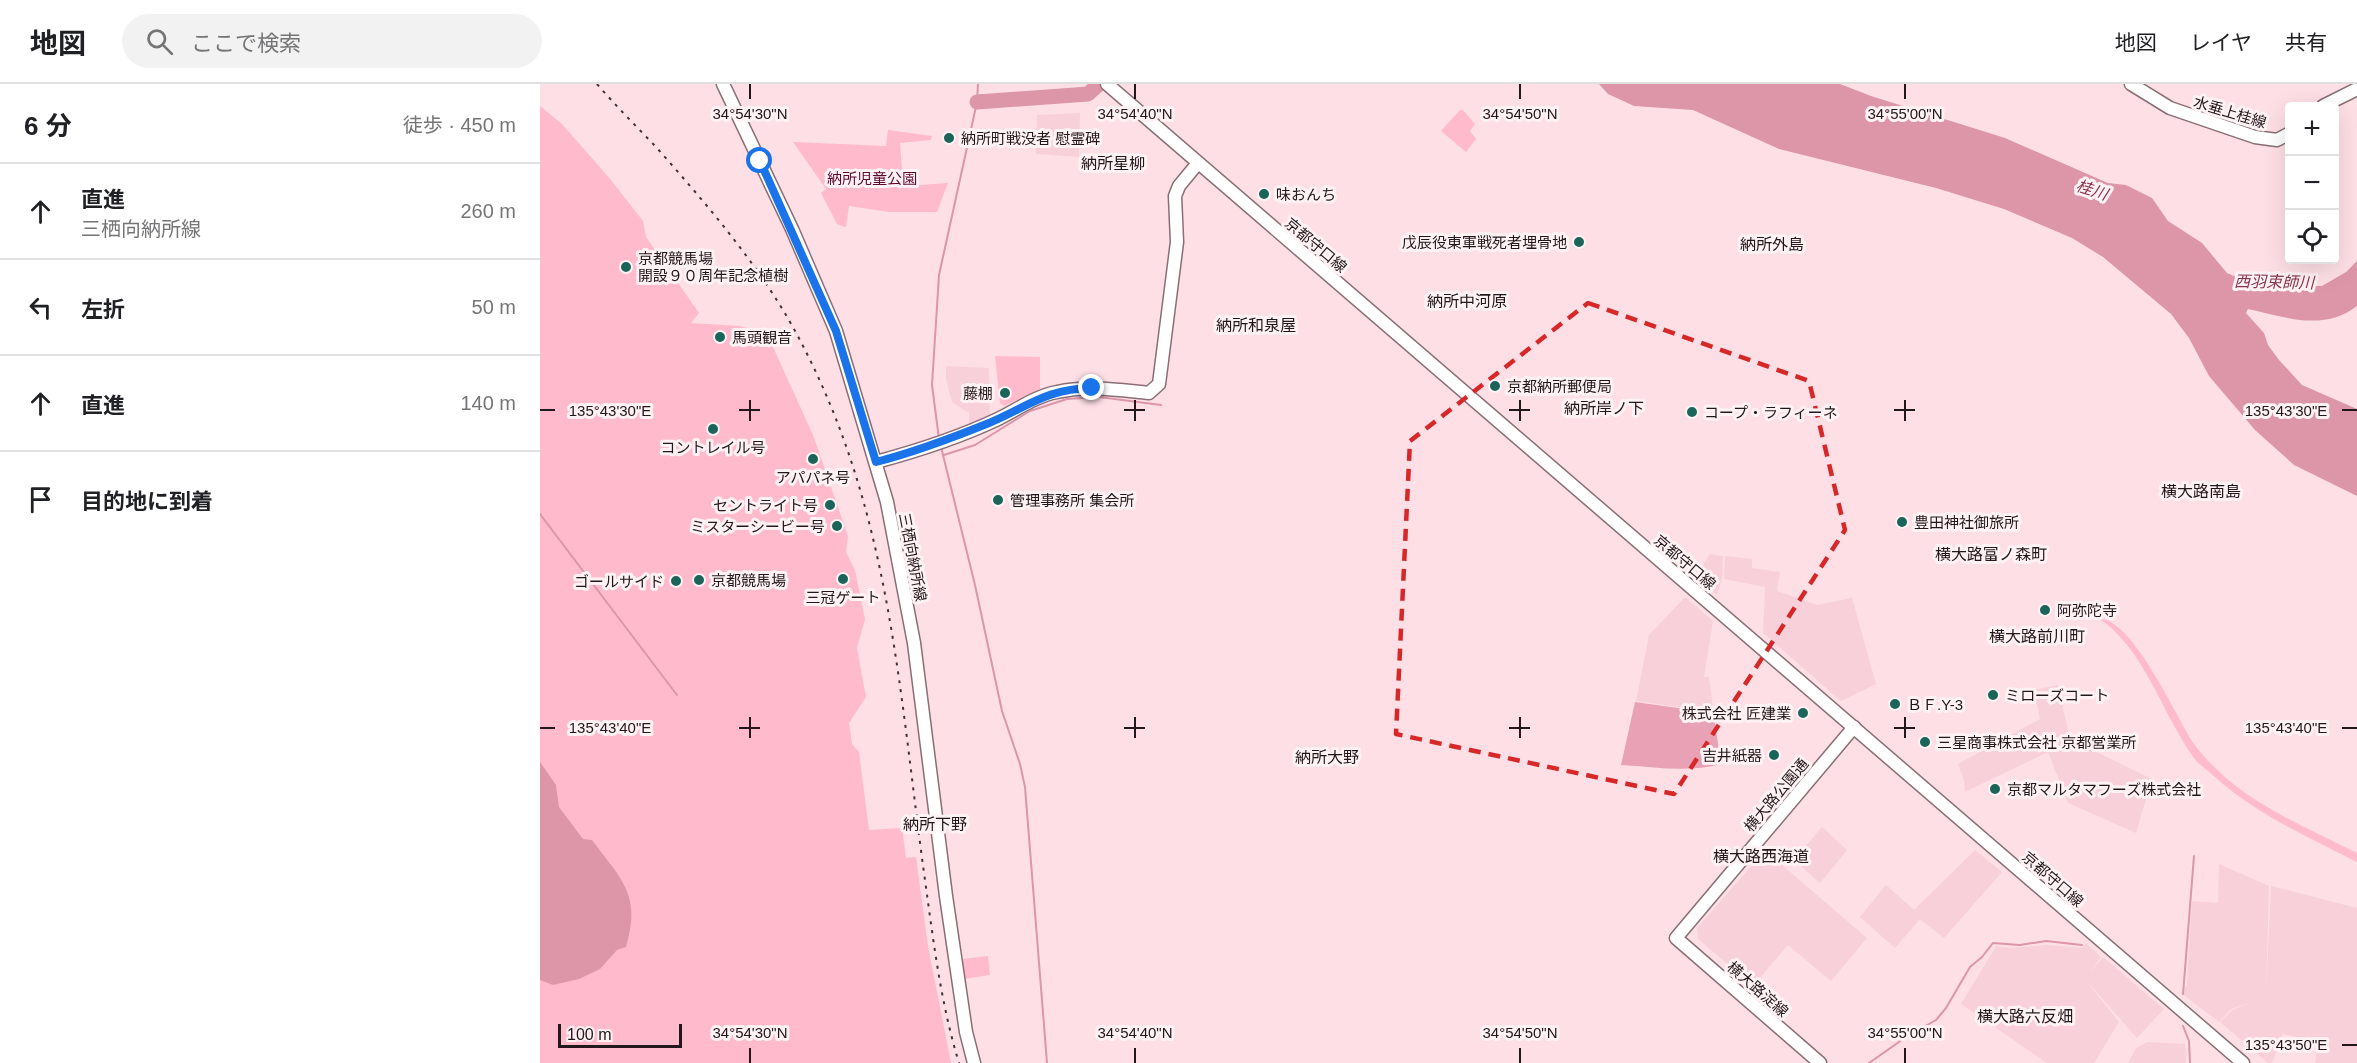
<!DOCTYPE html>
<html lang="ja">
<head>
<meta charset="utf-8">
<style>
	body { margin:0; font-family:Arial,"Noto Sans JP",sans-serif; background:#f2f2f2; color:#202124 }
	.controls { position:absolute; right:18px; top:18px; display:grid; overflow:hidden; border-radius:6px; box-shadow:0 6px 24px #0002 }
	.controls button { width:54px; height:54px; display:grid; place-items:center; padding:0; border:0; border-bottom:2px solid #e0e0e0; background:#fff; color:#202124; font:30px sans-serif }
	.scale { position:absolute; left:18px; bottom:15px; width:124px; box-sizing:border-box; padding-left:6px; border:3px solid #22171a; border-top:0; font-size:16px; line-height:21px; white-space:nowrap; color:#22171a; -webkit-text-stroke:4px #fff2f5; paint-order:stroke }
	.stop { position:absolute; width:18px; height:18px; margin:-14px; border:4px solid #1a73e8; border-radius:50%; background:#fff }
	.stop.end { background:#1a73e8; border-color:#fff; box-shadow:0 2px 6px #0008 }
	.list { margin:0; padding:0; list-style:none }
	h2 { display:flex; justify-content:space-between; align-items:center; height:78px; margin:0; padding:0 24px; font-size:26px }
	h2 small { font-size:20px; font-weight:400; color:#757577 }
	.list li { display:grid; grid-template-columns:39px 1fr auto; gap:18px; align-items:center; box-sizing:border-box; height:96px; padding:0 24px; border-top:2px solid #e0e0e0 }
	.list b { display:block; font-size:22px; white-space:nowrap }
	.list p { margin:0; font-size:20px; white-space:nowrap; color:#757577 }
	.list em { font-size:20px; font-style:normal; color:#757577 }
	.icon { flex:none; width:33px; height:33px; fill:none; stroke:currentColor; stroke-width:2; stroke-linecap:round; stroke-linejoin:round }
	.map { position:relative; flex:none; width:1817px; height:979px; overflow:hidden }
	header { display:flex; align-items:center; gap:36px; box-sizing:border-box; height:84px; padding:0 30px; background:#fff; border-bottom:2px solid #e0e0e0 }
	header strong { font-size:28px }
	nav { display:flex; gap:33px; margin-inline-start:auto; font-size:21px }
	.search { width:420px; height:54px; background:#f2f2f2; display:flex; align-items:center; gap:15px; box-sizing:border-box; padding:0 21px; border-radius:33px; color:#757577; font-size:22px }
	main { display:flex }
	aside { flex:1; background:#fff }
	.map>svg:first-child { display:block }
</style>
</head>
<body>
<header>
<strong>地図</strong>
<div class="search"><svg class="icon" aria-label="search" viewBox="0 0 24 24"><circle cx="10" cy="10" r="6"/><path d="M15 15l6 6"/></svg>ここで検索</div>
<nav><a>地図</a><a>レイヤ</a><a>共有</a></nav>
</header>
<main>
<aside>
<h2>6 分<small>徒歩 · 450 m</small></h2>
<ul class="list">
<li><svg class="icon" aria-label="ahead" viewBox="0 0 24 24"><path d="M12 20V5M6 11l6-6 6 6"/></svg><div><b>直進</b><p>三栖向納所線</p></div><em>260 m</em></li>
<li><svg class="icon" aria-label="left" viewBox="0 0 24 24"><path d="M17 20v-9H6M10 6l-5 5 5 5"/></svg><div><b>左折</b></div><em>50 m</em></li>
<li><svg class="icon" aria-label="ahead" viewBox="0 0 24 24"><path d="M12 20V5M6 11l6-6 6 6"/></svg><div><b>直進</b></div><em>140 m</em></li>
<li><svg class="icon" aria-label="arrive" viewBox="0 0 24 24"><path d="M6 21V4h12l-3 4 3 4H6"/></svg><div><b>目的地に到着</b></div></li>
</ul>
</aside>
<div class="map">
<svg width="1817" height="979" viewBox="0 0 1817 979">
	<rect width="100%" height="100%" fill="#fedfe6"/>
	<g fill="#f8d0da">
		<path d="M 540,29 L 539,73 L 496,70 L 497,31 Z"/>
		<path d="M 406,282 L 449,284 L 450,333 L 429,344 L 429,329 L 412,318 L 406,295 Z"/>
		<path d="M 1170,470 L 1183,472 L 1182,494 L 1177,511 L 1156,492 Z"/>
		<path d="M 1185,472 L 1212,475 L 1212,484 L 1240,488 L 1237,507 L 1277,521 L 1312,514 L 1336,600 L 1301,617 L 1277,596 L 1223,549 L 1225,503 L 1184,495 Z"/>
		<path d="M 1145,513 L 1173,537 L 1164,593 L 1169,593 L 1173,624 L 1138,623 L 1096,617 L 1109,551 Z"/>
		<path d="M 1518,601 L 1529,651 L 1536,658 L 1612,695 L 1596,749 L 1528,719 L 1508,668 L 1425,708 L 1424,696 L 1418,680 L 1500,635 L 1494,606 Z"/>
		<path d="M 1282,743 L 1307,766 L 1280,799 L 1254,776 Z"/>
		<path d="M 1435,766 L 1462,788 L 1404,854 L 1380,835 L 1355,864 L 1320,833 L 1346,801 L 1374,826 Z"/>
		<path d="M 1227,768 L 1327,854 L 1291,897 L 1248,861 L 1213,902 L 1158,855 L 1157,844 L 1222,770 Z"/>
		<path d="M 1679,780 L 1729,802 L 1726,909 L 1731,802 L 1817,824 L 1817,961 L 1797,959 L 1817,962 L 1817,979 L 1775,979 L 1778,958 L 1743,950 L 1732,979 L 1728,979 L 1680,938 L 1692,926 L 1709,919 L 1691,925 L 1679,938 L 1641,909 L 1647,901 L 1652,817 L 1678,819 Z"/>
		<path d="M 1546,859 L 1561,873 L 1550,888 L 1563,873 L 1624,925 L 1597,954 L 1544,894 L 1579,938 L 1554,979 L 1507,979 L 1421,920 L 1456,862 L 1469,864 L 1507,861 L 1542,864 Z"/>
		<path d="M 1607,958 L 1645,960 L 1646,979 L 1588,979 L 1596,964 Z"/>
	</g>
	<g fill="#fbc">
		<path d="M 0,22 L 22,40 L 71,96 L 103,137 L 106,153 L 159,229 L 151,239 L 200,242 L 217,247 L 233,263 L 273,351 L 308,452 L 306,468 L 315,486 L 325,535 L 317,564 L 326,613 L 309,639 L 312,660 L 319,668 L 329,746 L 362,744 L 366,774 L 376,773 L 388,862 L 411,979 L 0,979 Z"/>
		<path d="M 920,26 L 923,26 L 935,40 L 930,47 L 936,55 L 926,68 L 901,47 Z"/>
		<path d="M 348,46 L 392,52 L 391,56 L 360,59 L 363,97 L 367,102 L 408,99 L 397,128 L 349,128 L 309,122 L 306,142 L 305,143 L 297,140 L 281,109 L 286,105 L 253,58 L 346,62 Z"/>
		<path d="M 455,272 L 500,273 L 500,305 L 464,322 L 460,319 Z"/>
		<path d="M 1560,535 C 1593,535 1636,633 1654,660 C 1694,714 1759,740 1817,769 L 1817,778 C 1767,752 1717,731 1675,693 C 1668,686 1657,680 1652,671 C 1621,627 1605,567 1560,535 Z"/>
		<path d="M 448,872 L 450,891 L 424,895 L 422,875 Z"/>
	</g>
	<path fill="#e9a2b5" d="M 1095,618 L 1138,624 L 1173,625 L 1181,680 C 1149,689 1114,683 1081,681 Z"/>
	<g fill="#dc96a8">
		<path d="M 1059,0 L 1300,0 L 1331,12 L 1465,54 L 1568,99 L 1586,101 L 1612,114 L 1628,137 L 1662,159 L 1687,189 L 1717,202 L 1761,207 L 1771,202 L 1782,202 L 1806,188 L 1817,177 L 1817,222 C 1783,248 1746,233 1708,225 L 1706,229 L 1724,249 L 1728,261 L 1739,276 L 1762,301 L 1817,325 L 1817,412 L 1754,381 L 1715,346 L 1669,292 L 1649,254 L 1631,230 L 1563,173 L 1532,154 L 1464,125 L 1396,104 L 1239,65 L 1153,26 L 1094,22 L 1068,10 Z"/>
		<path d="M 0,678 L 16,701 L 19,723 L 43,755 L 52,756 C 81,795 102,811 86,863 L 77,866 L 60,885 L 39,895 L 13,901 L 0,896 Z"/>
	</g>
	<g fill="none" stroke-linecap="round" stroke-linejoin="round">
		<g stroke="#dc96a8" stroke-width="2">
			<path d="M 399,355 L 392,301 L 399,191 L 437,18 L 438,0"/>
			<path d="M 401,363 L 435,501 L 462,627 L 480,680 L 485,703 L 507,979"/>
			<path d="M 404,371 L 435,361 L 490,327 L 527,315 L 559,313 L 621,321"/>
			<path d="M 0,430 L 137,611"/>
			<path d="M 1643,910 L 1654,772"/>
			<path d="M 1643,942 L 1649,957 L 1650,979"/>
			<path d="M 1329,979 L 1366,953 L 1396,936 L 1406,924 L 1430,883 L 1442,873 L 1453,859 L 1480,861 L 1506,857 L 1542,861"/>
		</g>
		<path stroke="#dc96a8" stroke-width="15" d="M 437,18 L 548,10 L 559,0"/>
		<defs>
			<g id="secondary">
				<path d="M 183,0 L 252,145 L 296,247 L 347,418 L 374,559 L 406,812 L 426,948 L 434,979"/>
				<path d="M 1591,0 L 1630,24 L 1715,53 L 1737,56 L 1750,49"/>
				<path d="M 1783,22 L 1817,5"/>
				<path d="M 336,378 C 377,367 420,353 458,335 C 478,325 496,312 517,308 C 548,301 578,306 609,309 L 619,300 L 637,158 L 635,112 L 639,102 L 658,79"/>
				<path d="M 1280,979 L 1136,854 L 1314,643"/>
			</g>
			<path id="primary" d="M 567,0 L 1703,979"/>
		</defs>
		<use href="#secondary" stroke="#896e75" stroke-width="15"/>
		<use href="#primary" stroke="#896e75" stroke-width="15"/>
		<use href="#secondary" stroke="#fff" stroke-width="12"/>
		<use href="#primary" stroke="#fff" stroke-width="12"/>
		<path stroke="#3f3135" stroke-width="2" stroke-dasharray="3 6" stroke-linecap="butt" d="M 57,0 C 76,22 96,42 116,63 C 170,124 226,189 263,262 C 350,430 359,605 384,789 C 393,853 400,917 419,979"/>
	</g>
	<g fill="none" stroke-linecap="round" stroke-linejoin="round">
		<path stroke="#1a73e8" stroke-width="8" d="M 220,77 L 296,247 L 336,378 C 375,368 412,354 449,339 C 489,322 506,305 552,304"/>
	</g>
	<path fill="none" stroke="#d62828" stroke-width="4.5" stroke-dasharray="12 8" stroke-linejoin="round" d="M 1048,219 L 1269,297 L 1305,446 L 1134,710 L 856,650 L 870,357 Z"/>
	<path fill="none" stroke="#22171a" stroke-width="2" d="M 210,0 L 210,15M 595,0 L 595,15M 980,0 L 980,15M 1365,0 L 1365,15M 210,316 L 210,337M 595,316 L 595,337M 980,316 L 980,337M 1365,316 L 1365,337M 0,326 L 15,326M 199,326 L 220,326M 584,326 L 605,326M 969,326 L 990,326M 1354,326 L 1375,326M 1802,326 L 1817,326M 210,633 L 210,654M 595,633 L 595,654M 980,633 L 980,654M 1365,633 L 1365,654M 0,644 L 15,644M 199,644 L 220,644M 584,644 L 605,644M 969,644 L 990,644M 1354,644 L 1375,644M 1802,644 L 1817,644M 1802,961 L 1817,961M 210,964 L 210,979M 595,964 L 595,979M 980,964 L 980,979M 1365,964 L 1365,979"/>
	<g fill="#1b645a" stroke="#fff2f5" stroke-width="2">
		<circle cx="409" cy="54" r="6"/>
		<circle cx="724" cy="110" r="6"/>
		<circle cx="1039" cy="158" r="6"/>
		<circle cx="86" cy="183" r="6"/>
		<circle cx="180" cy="253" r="6"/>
		<circle cx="955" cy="302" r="6"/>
		<circle cx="465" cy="309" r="6"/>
		<circle cx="1152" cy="328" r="6"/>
		<circle cx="173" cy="345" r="6"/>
		<circle cx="273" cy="375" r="6"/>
		<circle cx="458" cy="416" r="6"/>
		<circle cx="290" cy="421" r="6"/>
		<circle cx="1362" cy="438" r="6"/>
		<circle cx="297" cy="442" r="6"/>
		<circle cx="303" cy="495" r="6"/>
		<circle cx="159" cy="496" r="6"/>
		<circle cx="136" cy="497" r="6"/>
		<circle cx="1505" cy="526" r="6"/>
		<circle cx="1453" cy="611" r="6"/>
		<circle cx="1355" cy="620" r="6"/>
		<circle cx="1263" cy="629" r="6"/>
		<circle cx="1385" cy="658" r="6"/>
		<circle cx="1234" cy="671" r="6"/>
		<circle cx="1455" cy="705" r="6"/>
	</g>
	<g text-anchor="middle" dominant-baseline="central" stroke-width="6" stroke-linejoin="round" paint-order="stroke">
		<g font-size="15" fill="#22171a" stroke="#fff2f5">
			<text transform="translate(1690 28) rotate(17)">水垂上桂線</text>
			<text transform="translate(776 161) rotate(40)">京都守口線</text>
			<text transform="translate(373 473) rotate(79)">三栖向納所線</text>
			<text transform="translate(1145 478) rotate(40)">京都守口線</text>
			<text transform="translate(1236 711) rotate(-50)">横大路公園通</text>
			<text transform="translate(1513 795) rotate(41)">京都守口線</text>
			<text transform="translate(1218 905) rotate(41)">横大路淀線</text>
		</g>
		<g font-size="15" fill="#22171a" stroke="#fff2f5" text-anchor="start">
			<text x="421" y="54">納所町戦没者 慰霊碑</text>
			<text x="736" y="110">味おんち</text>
			<text x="1027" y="158" text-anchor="end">戊辰役東軍戦死者埋骨地</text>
			<text x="98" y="174">京都競馬場<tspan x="98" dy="17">開設９０周年記念植樹</tspan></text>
			<text x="192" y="253">馬頭観音</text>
			<text x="967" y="302">京都納所郵便局</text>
			<text x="453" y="309" text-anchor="end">藤棚</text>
			<text x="1164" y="328">コープ・ラフィーネ</text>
			<text x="173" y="363" text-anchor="middle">コントレイル号</text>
			<text x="273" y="393" text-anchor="middle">アパパネ号</text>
			<text x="470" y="416">管理事務所 集会所</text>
			<text x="278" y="421" text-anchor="end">セントライト号</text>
			<text x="1374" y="438">豊田神社御旅所</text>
			<text x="285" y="442" text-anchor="end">ミスターシービー号</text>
			<text x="171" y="496">京都競馬場</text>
			<text x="124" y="497" text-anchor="end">ゴールサイド</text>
			<text x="303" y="513" text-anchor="middle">三冠ゲート</text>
			<text x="1517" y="526">阿弥陀寺</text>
			<text x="1465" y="611">ミローズコート</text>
			<text x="1367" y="620">ＢＦ.Y-3</text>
			<text x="1251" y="629" text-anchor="end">株式会社 匠建業</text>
			<text x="1397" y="658">三星商事株式会社 京都営業所</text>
			<text x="1222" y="671" text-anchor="end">吉井紙器</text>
			<text x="1467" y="705">京都マルタマフーズ株式会社</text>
		</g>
		<g font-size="15" fill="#5e0a2e" stroke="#fff2f5">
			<text x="332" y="94">納所児童公園</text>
		</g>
		<g font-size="16" fill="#22171a" stroke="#fff2f5">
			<text x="573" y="79">納所星柳</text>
			<text x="1232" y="160">納所外島</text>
			<text x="927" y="217">納所中河原</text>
			<text x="716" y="241">納所和泉屋</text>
			<text x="1064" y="324">納所岸ノ下</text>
			<text x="1661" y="407">横大路南島</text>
			<text x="1451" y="470">横大路富ノ森町</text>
			<text x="1497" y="552">横大路前川町</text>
			<text x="787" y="673">納所大野</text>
			<text x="395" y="740">納所下野</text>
			<text x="1221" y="772">横大路西海道</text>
			<text x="1485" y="932">横大路六反畑</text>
		</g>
		<g font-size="16" font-style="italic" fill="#883450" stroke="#fff2f5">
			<text transform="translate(1552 106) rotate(18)">桂川</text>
			<text transform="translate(1734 198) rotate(1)">西羽束師川</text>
		</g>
	</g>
	<g font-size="15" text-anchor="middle" fill="#22171a" stroke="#fff2f5" stroke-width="6" stroke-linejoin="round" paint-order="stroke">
		<text x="210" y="35">34°54'30"N</text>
		<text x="595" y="35">34°54'40"N</text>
		<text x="980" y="35">34°54'50"N</text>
		<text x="1365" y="35">34°55'00"N</text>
		<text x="1746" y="332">135°43'30"E</text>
		<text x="70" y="332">135°43'30"E</text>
		<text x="1746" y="649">135°43'40"E</text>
		<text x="70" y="649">135°43'40"E</text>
		<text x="210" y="954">34°54'30"N</text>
		<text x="595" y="954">34°54'40"N</text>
		<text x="980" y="954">34°54'50"N</text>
		<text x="1365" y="954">34°55'00"N</text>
		<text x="1746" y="966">135°43'50"E</text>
	</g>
</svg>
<div class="controls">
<button>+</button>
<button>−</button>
<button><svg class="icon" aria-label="locate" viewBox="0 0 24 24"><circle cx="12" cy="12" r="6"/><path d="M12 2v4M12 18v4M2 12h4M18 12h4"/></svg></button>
</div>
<div class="scale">100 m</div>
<div class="stop" style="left:220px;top:77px"></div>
<div class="stop end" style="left:552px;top:304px"></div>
</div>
</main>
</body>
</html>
